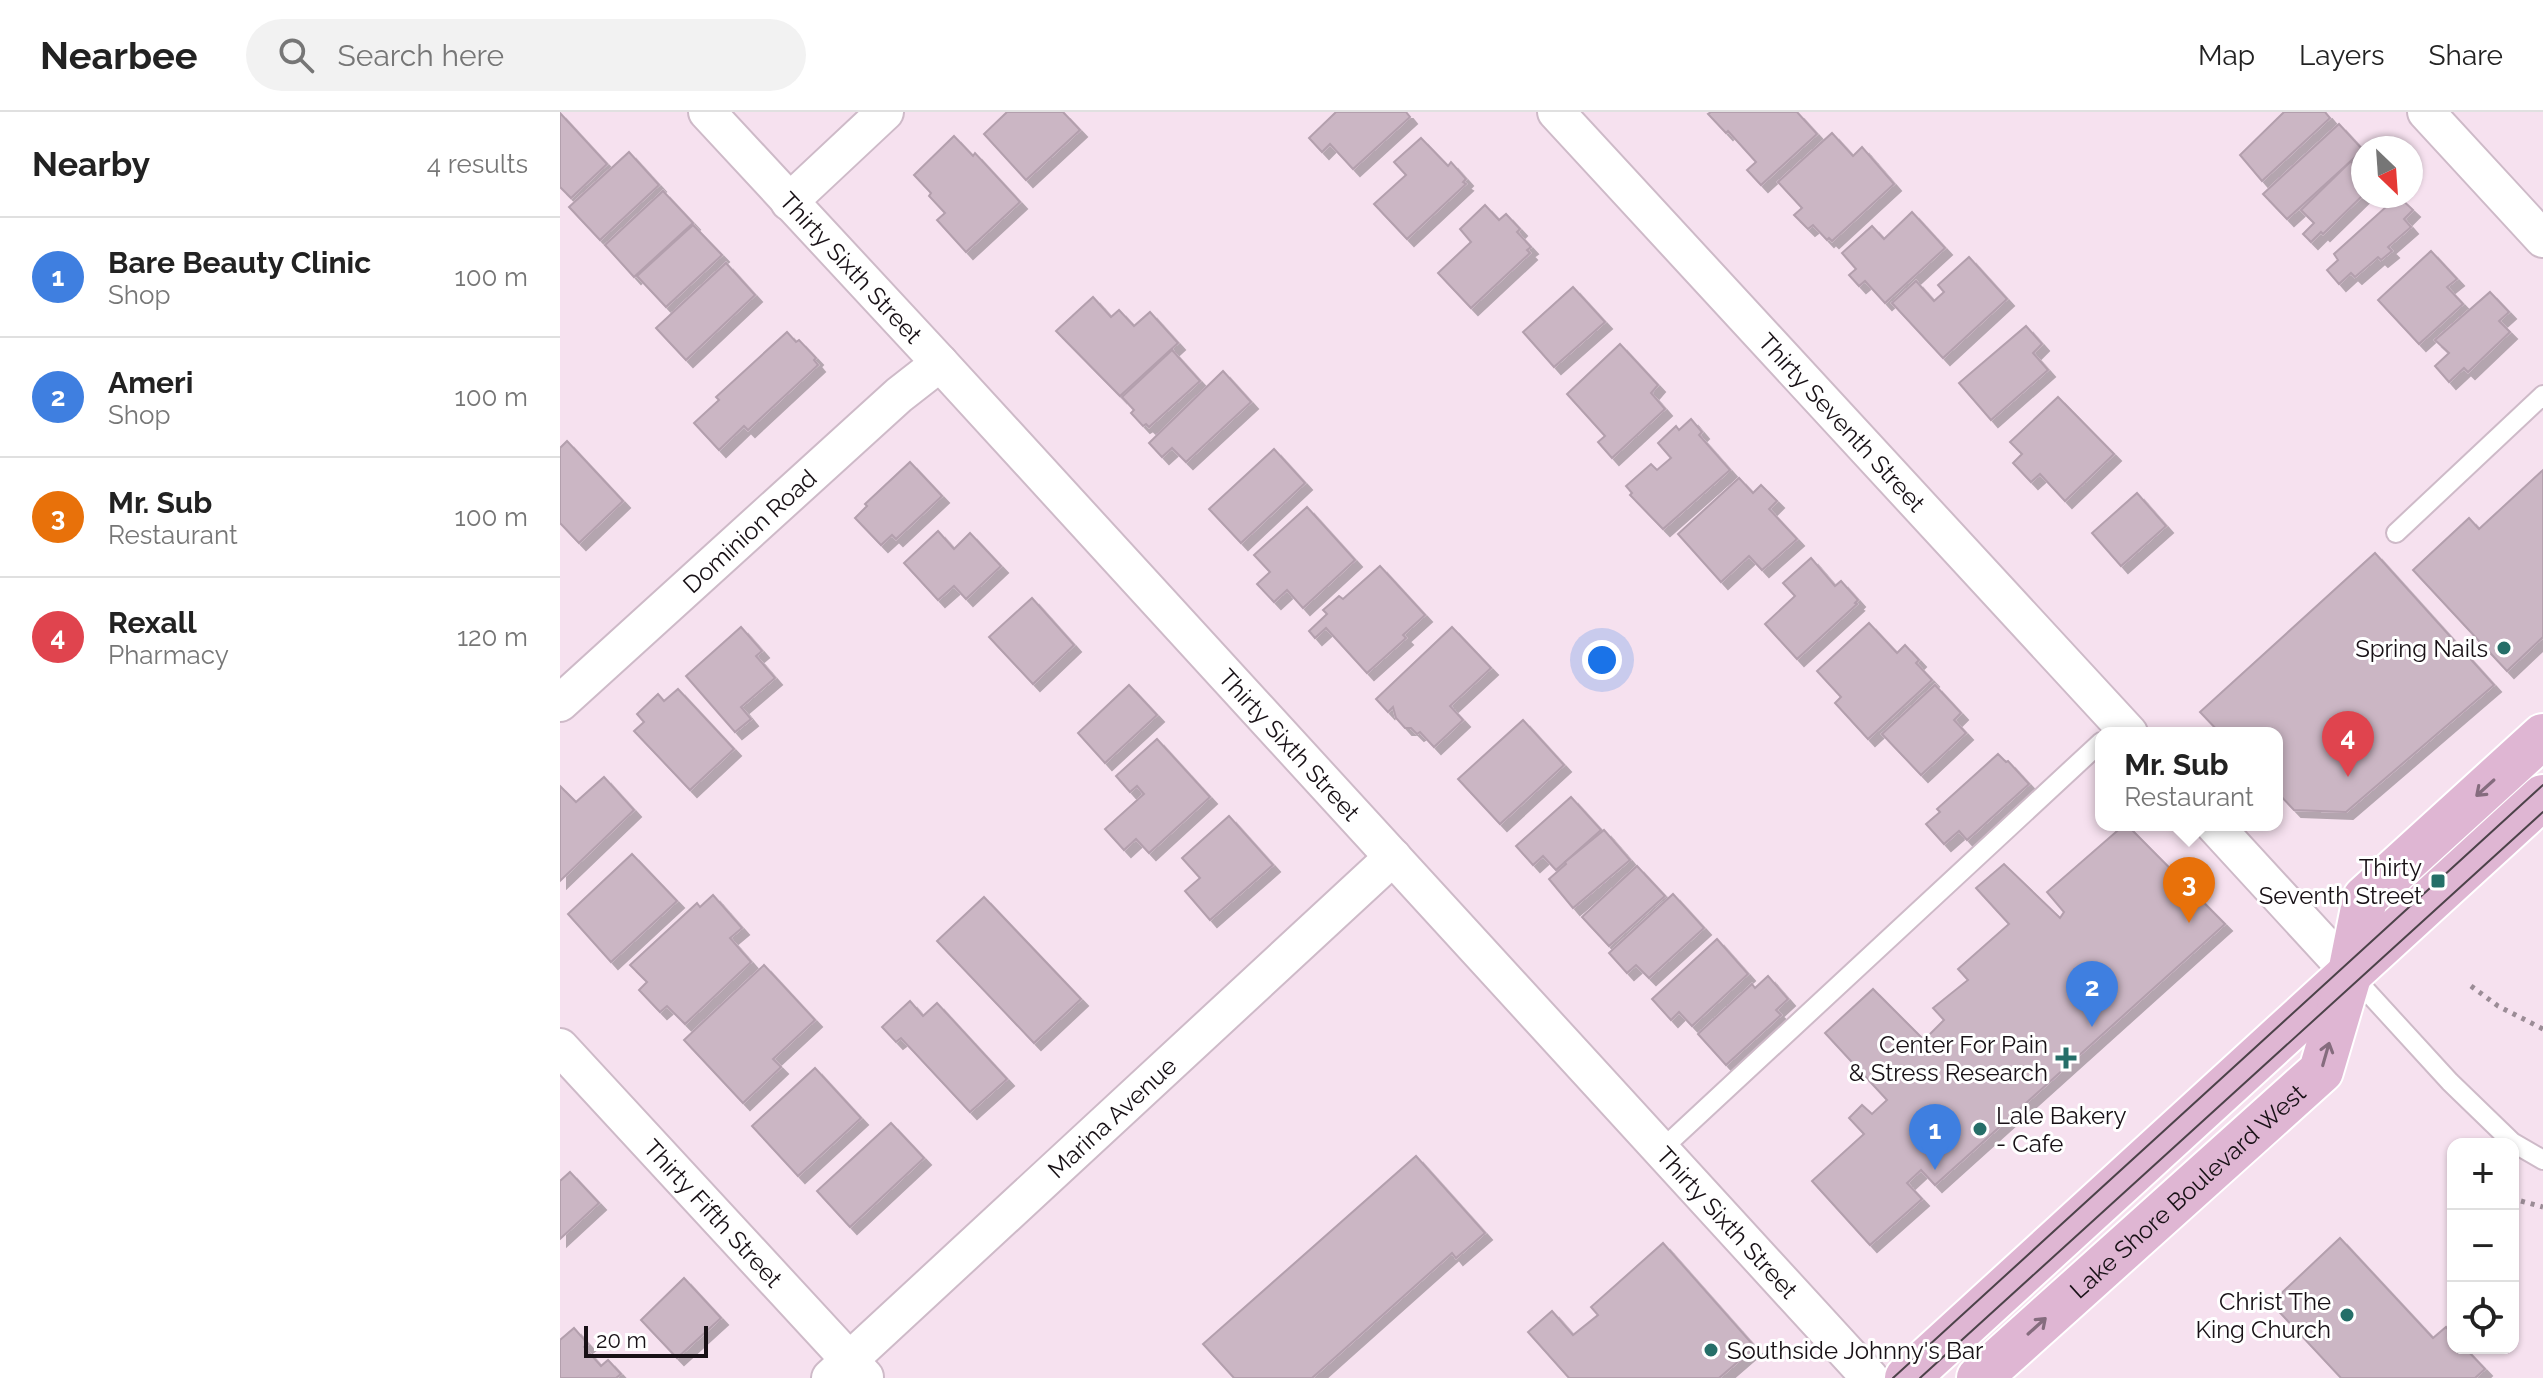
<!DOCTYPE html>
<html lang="en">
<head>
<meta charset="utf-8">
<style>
	body { margin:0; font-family:Raleway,sans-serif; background:#f2f2f2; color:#222 }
	.controls { position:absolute; right:24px; bottom:24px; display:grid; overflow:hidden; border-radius:16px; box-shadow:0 2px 6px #0004 }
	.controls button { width:72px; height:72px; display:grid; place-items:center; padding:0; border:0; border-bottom:2px solid #e0e0e0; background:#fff; color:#222; font:40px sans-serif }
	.compass { position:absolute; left:1791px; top:24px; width:72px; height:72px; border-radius:50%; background:#fff; box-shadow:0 2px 6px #0004; rotate:155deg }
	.scale { position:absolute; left:24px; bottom:20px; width:124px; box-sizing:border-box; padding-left:8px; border:4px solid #181116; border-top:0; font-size:22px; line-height:28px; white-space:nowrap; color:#181116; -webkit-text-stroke:6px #fff; paint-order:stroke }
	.you { position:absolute; left:1042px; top:548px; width:28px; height:28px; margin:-20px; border:6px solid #fff; border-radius:50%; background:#1a73e8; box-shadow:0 0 0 12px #1a73e833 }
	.badge { display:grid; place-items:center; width:52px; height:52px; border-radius:50%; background:#2563eb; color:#fff; font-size:26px; font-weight:700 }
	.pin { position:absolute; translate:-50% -66px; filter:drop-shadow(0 2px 4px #0008) }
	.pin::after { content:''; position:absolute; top:42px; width:28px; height:24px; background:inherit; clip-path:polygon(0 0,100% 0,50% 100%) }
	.popup { position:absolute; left:1535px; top:615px; width:188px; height:104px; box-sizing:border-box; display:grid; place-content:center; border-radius:16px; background:#fff; filter:drop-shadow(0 2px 6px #0005); font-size:26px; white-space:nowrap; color:#767676 }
	.popup b { font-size:30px; color:#222 }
	.popup::after { content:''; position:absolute; left:50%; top:100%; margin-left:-16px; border:16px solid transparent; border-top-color:#fff }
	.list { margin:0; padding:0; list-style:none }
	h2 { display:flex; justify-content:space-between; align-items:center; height:104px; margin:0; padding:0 32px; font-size:34px }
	h2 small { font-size:26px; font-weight:400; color:#767676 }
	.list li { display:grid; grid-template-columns:52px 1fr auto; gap:24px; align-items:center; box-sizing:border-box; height:120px; padding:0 32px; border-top:2px solid #e0e0e0 }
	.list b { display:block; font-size:30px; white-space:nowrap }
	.list p { margin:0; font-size:26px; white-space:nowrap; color:#767676 }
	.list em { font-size:26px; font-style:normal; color:#767676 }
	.icon { flex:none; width:44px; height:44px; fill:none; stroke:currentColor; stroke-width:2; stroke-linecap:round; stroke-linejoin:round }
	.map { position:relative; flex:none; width:1983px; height:1266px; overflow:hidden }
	header { display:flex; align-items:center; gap:48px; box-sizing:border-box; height:112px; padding:0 40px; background:#fff; border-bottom:2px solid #e0e0e0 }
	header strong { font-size:38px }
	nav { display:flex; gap:44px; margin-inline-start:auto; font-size:28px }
	.search { width:560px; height:72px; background:#f2f2f2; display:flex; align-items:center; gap:20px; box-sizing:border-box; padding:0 28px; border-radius:44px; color:#767676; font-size:30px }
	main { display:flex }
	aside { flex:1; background:#fff }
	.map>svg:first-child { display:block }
</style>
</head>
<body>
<header>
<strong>Nearbee</strong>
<div class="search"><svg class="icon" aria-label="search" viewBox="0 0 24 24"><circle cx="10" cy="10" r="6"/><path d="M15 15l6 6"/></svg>Search here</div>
<nav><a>Map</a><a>Layers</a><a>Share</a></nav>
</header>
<main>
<aside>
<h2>Nearby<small>4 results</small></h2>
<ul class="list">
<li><span class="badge" style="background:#3f7fe0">1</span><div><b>Bare Beauty Clinic</b><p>Shop</p></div><em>100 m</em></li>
<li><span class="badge" style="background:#3f7fe0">2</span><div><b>Ameri</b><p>Shop</p></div><em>100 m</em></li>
<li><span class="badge" style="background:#e8710a">3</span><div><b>Mr. Sub</b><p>Restaurant</p></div><em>100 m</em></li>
<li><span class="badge" style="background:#e0444e">4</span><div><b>Rexall</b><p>Pharmacy</p></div><em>120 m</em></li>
</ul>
</aside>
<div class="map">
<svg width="1983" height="1266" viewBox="0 0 1983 1266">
	<defs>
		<filter id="shadow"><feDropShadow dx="7" dy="7" stdDeviation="0" flood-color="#0004"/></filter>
	</defs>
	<rect width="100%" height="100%" fill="#f6e1ef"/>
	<g fill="#cbb6c4" stroke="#b39fad" stroke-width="2" filter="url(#shadow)">
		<path d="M 447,0 L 503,0 L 520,18 L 466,68 L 424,22 Z"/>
		<path d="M 776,0 L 846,0 L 850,5 L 793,57 L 770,32 L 762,40 L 749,26 Z"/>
		<path d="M 1151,0 L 1237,0 L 1257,22 L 1201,73 L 1187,58 L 1196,50 L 1168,19 L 1166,21 L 1148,2 Z"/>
		<path d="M 1724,0 L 1765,0 L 1770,6 L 1702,69 L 1680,43 Z"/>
		<path d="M 0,1 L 47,52 L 11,86 L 0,75 Z"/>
		<path d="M 1779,12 L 1803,38 L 1727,107 L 1703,82 Z"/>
		<path d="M 1272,21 L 1293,44 L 1302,35 L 1334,72 L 1272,129 L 1269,126 L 1267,128 L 1253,113 L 1248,117 L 1234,103 L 1242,96 L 1218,70 Z"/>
		<path d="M 394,24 L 413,44 L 415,41 L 460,90 L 406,140 L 377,108 L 385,101 L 369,84 L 371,81 L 354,63 Z"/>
		<path d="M 861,26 L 888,54 L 891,50 L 906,67 L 903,70 L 906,72 L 847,127 L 814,92 L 846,63 L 834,50 Z"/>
		<path d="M 69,40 L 99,73 L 40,128 L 9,95 Z"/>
		<path d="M 1803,45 L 1803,83 L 1763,122 L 1761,120 L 1751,130 L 1743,122 L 1754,111 L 1741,98 L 1791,49 L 1794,53 Z"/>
		<path d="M 103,79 L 133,111 L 74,165 L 45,133 Z"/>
		<path d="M 1838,84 L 1853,98 L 1844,107 L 1851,115 L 1828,135 L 1832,139 L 1821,148 L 1818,145 L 1795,165 L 1791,161 L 1779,172 L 1767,158 L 1778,148 L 1774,142 Z"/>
		<path d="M 925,93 L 939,108 L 946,102 L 960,117 L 957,120 L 971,135 L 967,138 L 970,141 L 911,196 L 878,161 L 911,130 L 900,117 Z"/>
		<path d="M 1352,100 L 1385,136 L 1325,191 L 1305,169 L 1299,174 L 1289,163 L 1296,157 L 1282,141 L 1312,114 L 1324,127 Z"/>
		<path d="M 133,113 L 162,143 L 106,195 L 77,164 Z"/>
		<path d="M 1871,139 L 1897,167 L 1887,175 L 1903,192 L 1859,232 L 1818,188 Z"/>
		<path d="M 1409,145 L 1447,187 L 1383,246 L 1332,191 L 1356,169 L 1374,189 L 1384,180 L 1378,173 Z"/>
		<path d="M 166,151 L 195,183 L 126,248 L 96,216 Z"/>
		<path d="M 1013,175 L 1045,210 L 994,255 L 963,220 Z"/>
		<path d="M 1930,180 L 1949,200 L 1939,209 L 1950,220 L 1908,260 L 1904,256 L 1889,270 L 1875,254 L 1889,241 L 1875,228 Z"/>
		<path d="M 533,185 L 551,205 L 559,198 L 574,214 L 590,200 L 618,231 L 560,284 L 496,219 Z"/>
		<path d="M 1466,214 L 1482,232 L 1473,241 L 1488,258 L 1431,308 L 1399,271 Z"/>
		<path d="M 227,220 L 236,230 L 239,228 L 256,246 L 254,248 L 258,253 L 188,318 L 184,314 L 159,338 L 134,311 L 159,288 L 156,285 Z"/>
		<path d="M 1060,232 L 1098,273 L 1091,281 L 1105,297 L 1052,346 L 1038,330 L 1045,324 L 1007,282 Z"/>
		<path d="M 612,238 L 640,269 L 589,315 L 586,312 L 583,314 L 571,301 L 574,298 L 562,285 Z"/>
		<path d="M 663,259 L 691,290 L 626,350 L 612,336 L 602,345 L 589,331 Z"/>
		<path d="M 1498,285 L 1554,342 L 1505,389 L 1480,362 L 1471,370 L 1453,351 L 1462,342 L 1450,330 Z"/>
		<path d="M 1131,307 L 1142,320 L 1139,323 L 1170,358 L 1103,417 L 1070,383 L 1072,381 L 1066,374 L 1091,352 L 1097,358 L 1111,346 L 1098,331 L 1116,314 L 1119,318 Z"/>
		<path d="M 7,329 L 63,389 L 19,431 L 0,411 L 0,336 Z"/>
		<path d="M 714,337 L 745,371 L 681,431 L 649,397 Z"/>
		<path d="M 350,350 L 382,384 L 336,427 L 332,423 L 321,433 L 295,406 L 307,394 L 305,392 Z"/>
		<path d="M 1983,358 L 1983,525 L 1947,559 L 1853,458 L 1909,406 L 1919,417 Z"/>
		<path d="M 1179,366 L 1193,381 L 1201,373 L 1217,389 L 1209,397 L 1237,427 L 1202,458 L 1189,444 L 1161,470 L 1118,422 Z"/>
		<path d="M 1577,381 L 1606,414 L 1561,454 L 1532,421 Z"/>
		<path d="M 747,395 L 795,448 L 743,496 L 727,478 L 714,490 L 697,472 L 710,460 L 694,443 Z"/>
		<path d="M 378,419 L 394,437 L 410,421 L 441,454 L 406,487 L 394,474 L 378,488 L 344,451 Z"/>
		<path d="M 1815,441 L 1934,573 L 1786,700 L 1734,698 L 1717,680 L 1717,621 L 1660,621 L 1640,600 Z"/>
		<path d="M 1251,446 L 1275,474 L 1281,469 L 1298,488 L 1295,491 L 1297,492 L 1237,547 L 1205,512 L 1235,484 L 1223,471 Z"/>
		<path d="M 820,454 L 865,503 L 843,523 L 846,526 L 807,561 L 766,516 L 755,526 L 749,519 L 767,502 L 763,498 L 779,484 L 783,487 Z"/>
		<path d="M 472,486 L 514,533 L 473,572 L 429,525 Z"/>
		<path d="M 1309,511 L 1337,541 L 1345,533 L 1359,548 L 1356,551 L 1372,568 L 1308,627 L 1275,591 L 1281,585 L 1257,559 Z"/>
		<path d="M 181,515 L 202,539 L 196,544 L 215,566 L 181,595 L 191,607 L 175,620 L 126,564 Z"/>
		<path d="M 892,515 L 931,556 L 890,594 L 903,608 L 874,635 L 860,620 L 857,622 L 851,616 L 845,616 L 836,606 L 833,595 L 828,600 L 816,587 Z"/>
		<path d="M 569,573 L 597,603 L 545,651 L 518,621 Z"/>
		<path d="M 1375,573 L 1401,601 L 1394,608 L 1406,621 L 1361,663 L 1322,622 Z"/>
		<path d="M 118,577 L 174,637 L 130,678 L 74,619 L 84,610 L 77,602 L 98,582 L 104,589 Z"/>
		<path d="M 963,608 L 1004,653 L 940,712 L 898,667 Z"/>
		<path d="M 597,627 L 650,685 L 589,741 L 576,727 L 564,738 L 545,717 L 584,682 L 577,674 L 570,680 L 556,664 Z"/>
		<path d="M 1438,642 L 1446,650 L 1448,649 L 1469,672 L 1407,728 L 1399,719 L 1384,732 L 1366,712 L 1380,700 L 1377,697 Z"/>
		<path d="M 44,665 L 74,698 L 0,769 L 0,674 L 16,690 Z"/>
		<path d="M 1011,685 L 1041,718 L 996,758 L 983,744 L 973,753 L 956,734 Z"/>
		<path d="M 669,704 L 713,753 L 650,808 L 625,779 L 640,766 L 622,746 Z"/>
		<path d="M 1564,713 L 1567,713 L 1665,812 L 1375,1073 L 1361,1058 L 1347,1071 L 1362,1087 L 1310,1133 L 1252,1069 L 1304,1022 L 1289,1006 L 1302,993 L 1312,1002 L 1327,988 L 1265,921 L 1313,877 L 1364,928 L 1384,908 L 1373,896 L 1408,868 L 1398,857 L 1449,812 L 1416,776 L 1444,752 L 1500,806 L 1504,800 L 1487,780 Z"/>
		<path d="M 1044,718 L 1070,748 L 1013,796 L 989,767 L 1006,752 L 1005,750 Z"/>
		<path d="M 72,742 L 117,789 L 51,850 L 8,802 Z"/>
		<path d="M 1077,754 L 1105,784 L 1049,834 L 1022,805 Z"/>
		<path d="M 1113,782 L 1144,816 L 1089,866 L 1076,853 L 1067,861 L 1049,841 Z"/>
		<path d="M 153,783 L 182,816 L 170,826 L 191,850 L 125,912 L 107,894 L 100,900 L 79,878 L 87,870 L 70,853 L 137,791 L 140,795 Z"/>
		<path d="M 424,785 L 521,887 L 474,931 L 377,829 Z"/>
		<path d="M 1157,827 L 1188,862 L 1132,914 L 1119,900 L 1111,908 L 1092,887 Z"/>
		<path d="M 204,853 L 255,908 L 213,947 L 221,955 L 183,991 L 124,928 Z"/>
		<path d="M 1208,864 L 1228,887 L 1216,898 L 1221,903 L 1166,953 L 1138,922 L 1192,872 L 1195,876 Z"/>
		<path d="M 350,889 L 363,904 L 377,891 L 447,967 L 410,1000 L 341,926 L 336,930 L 322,915 Z"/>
		<path d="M 255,956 L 301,1006 L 238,1064 L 192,1014 Z"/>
		<path d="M 331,1011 L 364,1046 L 290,1115 L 257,1079 Z"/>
		<path d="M 856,1044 L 925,1121 L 896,1146 L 892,1141 L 752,1266 L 674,1266 L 643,1232 Z"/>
		<path d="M 10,1060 L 39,1091 L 0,1127 L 0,1069 Z"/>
		<path d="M 1780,1126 L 1873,1226 L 1886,1215 L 1893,1223 L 1893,1236 L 1905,1236 L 1925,1257 L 1915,1266 L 1781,1266 L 1711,1191 Z"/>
		<path d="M 1103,1131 L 1195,1235 L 1159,1266 L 1009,1266 L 968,1220 L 992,1199 L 1013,1223 L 1038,1203 L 1031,1195 Z"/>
		<path d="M 124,1166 L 161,1206 L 117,1246 L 81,1208 Z"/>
		<path d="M 14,1216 L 28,1232 L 24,1235 L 41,1254 L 48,1248 L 61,1262 L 56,1266 L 0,1266 L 0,1228 Z"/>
	</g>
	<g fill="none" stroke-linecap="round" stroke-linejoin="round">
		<defs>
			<g id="lane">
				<path d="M 1836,421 L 1983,283"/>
				<path d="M 1792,863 L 1890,970 L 1952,1030 L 1983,1048"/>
				<path d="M 1102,1037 L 1541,630"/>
			</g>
			<g id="street">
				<path id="s1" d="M 147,0 L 380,251 L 1310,1266"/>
				<path id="s2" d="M 996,0 L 1569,621"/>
				<path d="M 1866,0 L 1983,127"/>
				<path d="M 229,90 L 325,0"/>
				<path id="s3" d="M 0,591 L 339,283 L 380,251"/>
				<path d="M 1654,713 L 1790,861"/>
				<path id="s4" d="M 0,935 L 305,1265"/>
				<path id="s5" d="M 270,1266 L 833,745"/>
			</g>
			<g id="primary">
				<path d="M 1347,1266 L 1983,685"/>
				<path id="s6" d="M 1419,1266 L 1761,959 L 1790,861 L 1805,786 L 1983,624"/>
			</g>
		</defs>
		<use href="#lane" stroke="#cebac8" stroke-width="22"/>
		<use href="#street" stroke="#cebac8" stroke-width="40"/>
		<use href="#primary" stroke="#fff" stroke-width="48"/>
		<g stroke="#9b8c96" stroke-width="5" stroke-dasharray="4 6" stroke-linecap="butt">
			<path d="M 1911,874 L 1938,894 L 1983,917"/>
			<path d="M 1953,1083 L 1961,1089 L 1983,1095"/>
		</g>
		<use href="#lane" stroke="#fff" stroke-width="18"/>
		<use href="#street" stroke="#fff" stroke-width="36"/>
		<use href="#primary" stroke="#dfb6d3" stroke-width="44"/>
		<g stroke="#4c4249" stroke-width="2">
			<path d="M 1333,1266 L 1983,673"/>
			<path d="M 1360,1266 L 1983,700"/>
		</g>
	</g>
	<defs><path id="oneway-shaft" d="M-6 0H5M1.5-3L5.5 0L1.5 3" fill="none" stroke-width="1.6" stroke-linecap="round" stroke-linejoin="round" transform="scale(2)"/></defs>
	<g stroke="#856c7e">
		<use href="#oneway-shaft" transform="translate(1925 676) rotate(138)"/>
		<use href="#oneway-shaft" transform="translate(1766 942) rotate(-74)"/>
		<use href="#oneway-shaft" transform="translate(1477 1214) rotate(-42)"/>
	</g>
	<g fill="#256e68" stroke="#fff" stroke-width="3">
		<circle cx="1944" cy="536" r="8"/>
		<rect x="1870" y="761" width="16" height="16" rx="4"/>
		<path d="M1502 934h8v8h8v8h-8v8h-8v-8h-8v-8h8z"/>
		<circle cx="1420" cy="1017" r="8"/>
		<circle cx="1787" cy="1203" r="8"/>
		<circle cx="1151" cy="1238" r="8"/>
	</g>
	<g text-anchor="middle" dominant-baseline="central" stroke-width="6" stroke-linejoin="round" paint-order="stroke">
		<g font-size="24" fill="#181116" stroke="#fff">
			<text stroke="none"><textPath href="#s1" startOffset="212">Thirty Sixth Street</textPath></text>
			<text stroke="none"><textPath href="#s2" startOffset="422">Thirty Seventh Street</textPath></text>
			<text stroke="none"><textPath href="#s3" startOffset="256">Dominion Road</textPath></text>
			<text stroke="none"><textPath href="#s1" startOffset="860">Thirty Sixth Street</textPath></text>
			<text stroke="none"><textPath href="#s5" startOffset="384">Marina Avenue</textPath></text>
			<text stroke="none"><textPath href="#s6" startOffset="280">Lake Shore Boulevard West</textPath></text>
			<text stroke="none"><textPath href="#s4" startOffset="226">Thirty Fifth Street</textPath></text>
			<text stroke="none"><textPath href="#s1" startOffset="1508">Thirty Sixth Street</textPath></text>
		</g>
		<g font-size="24" fill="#181116" stroke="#fff" text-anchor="end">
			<text x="1928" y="536">Spring Nails</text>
			<text x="1862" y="755">Thirty<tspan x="1862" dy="28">Seventh Street</tspan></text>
			<text x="1488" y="932">Center For Pain<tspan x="1488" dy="28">&amp; Stress Research</tspan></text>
			<text x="1436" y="1003" text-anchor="start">Lale Bakery<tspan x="1436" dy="28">- Cafe</tspan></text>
			<text x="1771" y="1189">Christ The<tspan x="1771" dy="28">King Church</tspan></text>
			<text x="1167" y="1238" text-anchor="start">Southside Johnny's Bar</text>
		</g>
	</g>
</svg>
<div class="controls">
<button>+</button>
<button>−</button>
<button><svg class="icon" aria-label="locate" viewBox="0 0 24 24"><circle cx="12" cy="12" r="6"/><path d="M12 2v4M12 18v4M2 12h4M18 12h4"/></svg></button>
</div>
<svg class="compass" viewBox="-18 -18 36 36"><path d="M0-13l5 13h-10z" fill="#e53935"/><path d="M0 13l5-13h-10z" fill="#767676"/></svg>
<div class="scale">20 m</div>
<div class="you"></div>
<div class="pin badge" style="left:1375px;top:1058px;background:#3f7fe0">1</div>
<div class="pin badge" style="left:1532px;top:915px;background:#3f7fe0">2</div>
<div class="pin badge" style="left:1629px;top:811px;background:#e8710a">3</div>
<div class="popup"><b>Mr. Sub</b>Restaurant</div>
<div class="pin badge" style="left:1788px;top:665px;background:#e0444e">4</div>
</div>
</main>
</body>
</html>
